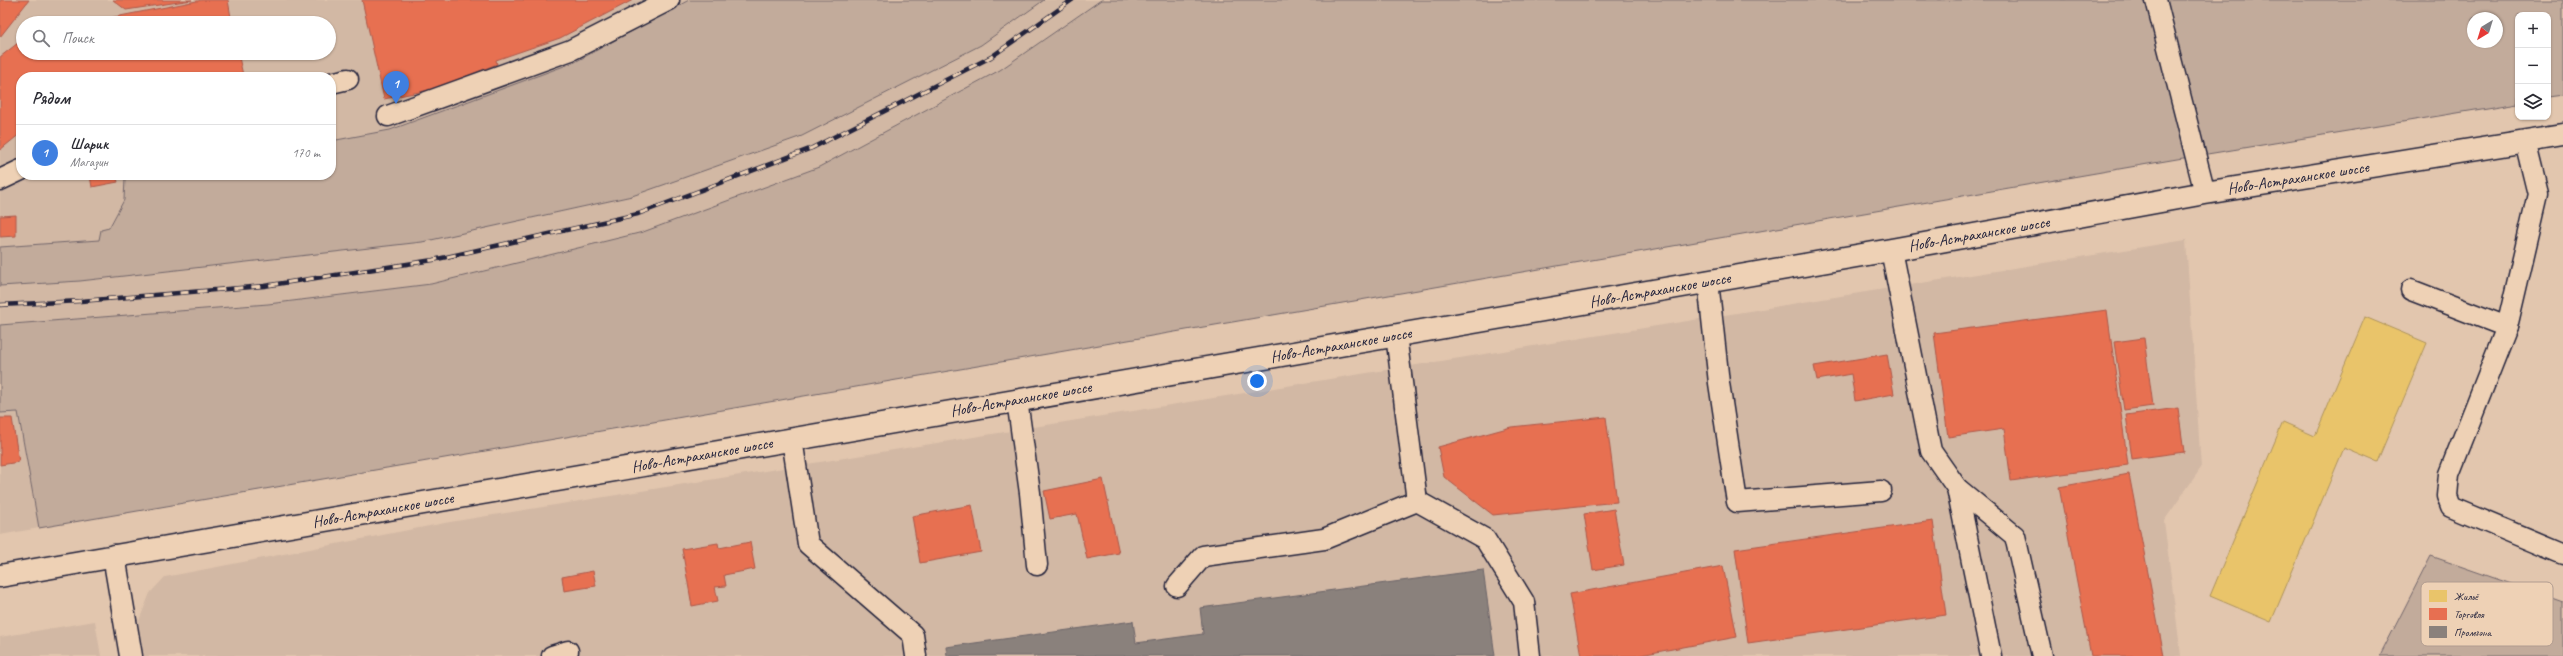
<!DOCTYPE html>
<html lang="ru">
<head>
<meta charset="utf-8">
<style>
	body { margin:0; font-family:Caveat,sans-serif; background:#f7f7f7; color:#2b2b33 }
	.controls { position:absolute; right:12px; top:12px; display:grid; overflow:hidden; border-radius:8px; box-shadow:0 1px 3px #0004 }
	.controls button { width:36px; height:36px; display:grid; place-items:center; padding:0; border:0; border-bottom:1px solid #e1e1e2; background:#fff; color:#2b2b33; font:20px sans-serif }
	.compass { position:absolute; left:2467px; top:12px; width:36px; height:36px; border-radius:50%; background:#fff; box-shadow:0 1px 3px #0004; rotate:218deg }
	.you { position:absolute; left:1257px; top:381px; width:14px; height:14px; margin:-10px; border:3px solid #fff; border-radius:50%; background:#1a73e8; box-shadow:0 0 0 6px #1a73e833 }
	.badge { display:grid; place-items:center; width:26px; height:26px; border-radius:50%; background:#d1495b; color:#fff; font-size:13px; font-weight:700 }
	.pin { position:absolute; translate:-50% -33px; filter:drop-shadow(0 1px 2px #0008) }
	.pin::after { content:''; position:absolute; top:21px; width:14px; height:12px; background:inherit; clip-path:polygon(0 0,100% 0,50% 100%) }
	.list { margin:0; padding:0; list-style:none }
	h2 { display:flex; justify-content:space-between; align-items:center; height:52px; margin:0; padding:0 16px; font-size:17px }
	h2 small { font-size:13px; font-weight:400; color:#7c7c81 }
	.list li { display:grid; grid-template-columns:26px 1fr auto; gap:12px; align-items:center; box-sizing:border-box; height:56px; padding:0 16px; border-top:1px solid #e1e1e2 }
	.list b { display:block; font-size:15px; white-space:nowrap }
	.list p { margin:0; font-size:13px; white-space:nowrap; color:#7c7c81 }
	.list em { font-size:13px; font-style:normal; color:#7c7c81 }
	.icon { flex:none; width:22px; height:22px; fill:none; stroke:currentColor; stroke-width:2; stroke-linecap:round; stroke-linejoin:round }
	.map { position:relative; flex:none; width:2563px; height:656px; overflow:hidden }
	.search { position:absolute; background:#fff; box-shadow:0 1px 3px #0004; left:16px; top:16px; width:320px; height:44px; display:flex; align-items:center; gap:10px; box-sizing:border-box; padding:0 14px; border-radius:22px; color:#7c7c81; font-size:15px }
	.panel { position:absolute; background:#fff; box-shadow:0 1px 3px #0004; left:16px; top:72px; width:320px; height:108px; border-radius:16px }
	.map>svg:first-child { display:block }
</style>
</head>
<body>
<div class="map">
<svg width="2563" height="656" viewBox="0 0 2563 656">
	<rect width="100%" height="100%" fill="#e2c6ae"/>
	<filter id="ink" filterUnits="userSpaceOnUse"><feTurbulence type="fractalNoise" baseFrequency=".025" numOctaves="2"/><feDisplacementMap in="SourceGraphic" scale="8" xChannelSelector="R" yChannelSelector="G"/><feConvolveMatrix kernelMatrix="1 2 1 2 8 2 1 2 1" color-interpolation-filters="sRGB"/></filter>
	<g filter="url(#ink)">
		<g fill="#d2b8a4" fill-rule="evenodd">
			<path d="M 0,0 L 689,0 L 575,62 L 390,130 L 331,141 L 331,77 L 21,77 L 21,175 L 139,175 L 125,178 L 124,200 L 109,228 L 99,240 L 0,247 ZM 23,23 L 329,23 L 329,53 L 23,53 Z"/>
			<path d="M 1044,0 L 1101,0 L 1000,70 L 819,167 L 643,232 L 431,284 L 268,304 L 0,325 L 0,286 L 80,281 L 422,242 L 632,196 L 802,136 L 981,45 Z"/>
			<path d="M 2186,240 L 2201,468 L 2164,521 L 2181,656 L 144,656 L 138,623 L 150,593 L 165,577 L 450,522 Z"/>
			<path d="M 18,412 L 39,528 L 0,535 L 0,413 Z"/>
			<path d="M 95,621 L 101,656 L 0,656 L 0,637 Z"/>
		</g>
		<g fill="#c2ab9b" stroke="#72666b" fill-rule="evenodd">
			<path d="M 689,0 L 1044,0 L 981,45 L 802,136 L 632,196 L 422,242 L 80,281 L 0,286 L 0,247 L 99,240 L 101,230 L 109,228 L 124,200 L 125,178 L 139,175 L 331,175 L 331,141 L 390,130 L 575,62 Z"/>
			<path d="M 1101,0 L 2563,0 L 2563,96 L 2548,98 L 2548,15 L 2518,15 L 2518,103 L 2177,159 L 39,528 L 18,412 L 0,413 L 0,325 L 268,304 L 431,284 L 643,232 L 819,167 L 1000,70 ZM 2473,18 L 2497,18 L 2497,42 L 2473,42 Z"/>
			<path d="M 2431,556 L 2563,602 L 2563,656 L 2380,656 Z"/>
		</g>
		<path fill="#e9c46a" stroke="#ad935c" d="M 2365,317 L 2427,343 L 2377,462 L 2344,448 L 2271,622 L 2210,596 L 2283,422 L 2315,436 Z"/>
		<g fill="#e76f51" stroke="#ac584a">
			<path d="M 0,0 L 29,0 L 0,37 Z"/>
			<path d="M 113,0 L 192,0 L 126,10 Z"/>
			<path d="M 202,0 L 228,0 L 232,23 L 84,23 Z"/>
			<path d="M 362,0 L 633,0 L 560,38 L 496,60 L 497,64 L 434,89 L 384,99 Z"/>
			<path d="M 23,39 L 23,53 L 238,53 L 243,75 L 21,77 L 21,133 L 0,150 L 0,57 Z"/>
			<path d="M 116,175 L 118,182 L 92,187 L 90,176 Z"/>
			<path d="M 16,215 L 16,236 L 0,237 L 0,216 Z"/>
			<path d="M 2107,310 L 2128,465 L 2011,481 L 2004,429 L 1948,437 L 1934,333 Z"/>
			<path d="M 2144,338 L 2153,406 L 2124,410 L 2114,342 Z"/>
			<path d="M 1887,354 L 1894,394 L 1855,401 L 1851,374 L 1817,380 L 1814,366 Z"/>
			<path d="M 2178,408 L 2184,452 L 2132,459 L 2126,415 Z"/>
			<path d="M 1606,417 L 1617,502 L 1493,515 L 1444,477 L 1438,447 L 1511,427 Z"/>
			<path d="M 0,418 L 12,418 L 19,462 L 0,465 Z"/>
			<path d="M 2129,474 L 2164,656 L 2091,656 L 2059,487 Z"/>
			<path d="M 1103,479 L 1119,553 L 1087,559 L 1077,514 L 1050,519 L 1044,491 Z"/>
			<path d="M 972,505 L 981,552 L 920,563 L 912,516 Z"/>
			<path d="M 1614,509 L 1624,565 L 1593,570 L 1584,514 Z"/>
			<path d="M 1933,521 L 1946,615 L 1748,643 L 1735,549 Z"/>
			<path d="M 750,542 L 755,569 L 724,575 L 726,586 L 715,587 L 718,601 L 692,606 L 682,549 L 718,543 L 719,548 Z"/>
			<path d="M 1723,566 L 1737,637 L 1635,656 L 1581,656 L 1570,594 Z"/>
			<path d="M 593,571 L 596,586 L 564,591 L 562,577 Z"/>
		</g>
		<path fill="#8a817c" stroke="#6b6468" d="M 1483,570 L 1495,656 L 947,656 L 946,647 L 1133,621 L 1136,643 L 1203,634 L 1200,608 Z"/>
		<g fill="none" stroke-linecap="round" stroke-linejoin="round">
			<defs>
				<g id="service">
					<path d="M 2156,0 L 2205,193"/>
					<path d="M 331,83 L 348,79"/>
					<path d="M 388,116 L 571,50 L 669,0"/>
					<path d="M 2525,141 L 2538,194 L 2507,327 L 2449,474 L 2447,496 L 2451,507 L 2563,554"/>
					<path d="M 0,180 L 21,170"/>
					<path d="M 1891,250 L 1931,451 L 1957,488 L 2015,536 L 2042,656"/>
					<path d="M 1708,281 L 1719,383 L 1737,502 L 1881,491"/>
					<path d="M 2411,290 L 2507,327"/>
					<path d="M 1396,335 L 1417,501"/>
					<path d="M 1017,400 L 1030,493 L 1037,565"/>
					<path d="M 792,439 L 808,544 L 913,635 L 916,656"/>
					<path d="M 1957,488 L 1991,656"/>
					<path d="M 1177,586 L 1203,556 L 1324,539 L 1417,501 L 1485,539 L 1524,602 L 1530,656"/>
					<path d="M 552,656 L 568,651"/>
				</g>
				<path id="minor" d="M 114,556 L 131,656"/>
				<path id="primary" d="M 0,576 L 1891,250 L 2205,193 L 2563,135"/>
			</defs>
			<use href="#service" stroke="#22223b" stroke-width="23"/>
			<use href="#minor" stroke="#22223b" stroke-width="25"/>
			<use href="#primary" stroke="#22223b" stroke-width="25"/>
			<use href="#service" stroke="#eed1b5" stroke-width="20"/>
			<use href="#minor" stroke="#eed1b5" stroke-width="22"/>
			<use href="#primary" stroke="#eed1b5" stroke-width="22"/>
			<defs>
				<path id="rail" d="M 0,305 L 81,301 L 264,286 L 433,260 L 638,214 L 812,148 L 991,57 L 1072,0"/>
			</defs>
			<use href="#rail" stroke="#22223b" stroke-width="4.5"/>
			<use href="#rail" stroke="#eed1b5" stroke-width="3" stroke-dasharray="9" stroke-linecap="butt"/>
		</g>
	</g>
	<g text-anchor="middle" dominant-baseline="central" stroke-width="4" stroke-linejoin="round" paint-order="stroke">
		<g font-size="16" fill="#22223b" stroke="#eed1b5">
			<text transform="translate(2298 178) rotate(-9)">Ново-Астраханское шоссе</text>
			<text transform="translate(1979 234) rotate(-10)">Ново-Астраханское шоссе</text>
			<text transform="translate(1660 290) rotate(-10)">Ново-Астраханское шоссе</text>
			<text transform="translate(1341 345) rotate(-10)">Ново-Астраханское шоссе</text>
			<text transform="translate(1021 399) rotate(-10)">Ново-Астраханское шоссе</text>
			<text transform="translate(702 455) rotate(-10)">Ново-Астраханское шоссе</text>
			<text transform="translate(383 510) rotate(-10)">Ново-Астраханское шоссе</text>
		</g>
	</g>
	<rect x="2421" y="582" width="132" height="64" rx="6" fill="#eed1b5" stroke="#b19c90" stroke-width="1"/>
	<rect x="2429" y="590" width="18" height="12" fill="#e9c46a"/>
	<rect x="2429" y="608" width="18" height="12" fill="#e76f51"/>
	<rect x="2429" y="626" width="18" height="12" fill="#8a817c"/>
	<g font-size="11" fill="#22223b">
		<text x="2454" y="600">Жильё</text>
		<text x="2454" y="618">Торговля</text>
		<text x="2454" y="636">Промзона</text>
	</g>
</svg>
<div class="controls">
<button>+</button>
<button>−</button>
<button><svg class="icon" aria-label="layers" viewBox="0 0 24 24"><path d="M12 4l9 5-9 5-9-5zM3 14l9 5 9-5"/></svg></button>
</div>
<svg class="compass" viewBox="-18 -18 36 36"><path d="M0-13l5 13h-10z" fill="#e53935"/><path d="M0 13l5-13h-10z" fill="#7c7c81"/></svg>
<div class="you"></div>
<div class="pin badge" style="left:396px;top:104px;background:#3f7fe0">1</div>
<div class="search"><svg class="icon" aria-label="search" viewBox="0 0 24 24"><circle cx="10" cy="10" r="6"/><path d="M15 15l6 6"/></svg>Поиск</div>
<section class="panel">
<h2>Рядом<small></small></h2>
<ul class="list">
<li><span class="badge" style="background:#3f7fe0">1</span><div><b>Шарик</b><p>Магазин</p></div><em>170 m</em></li>
</ul>
</section>
</div>
</body>
</html>
